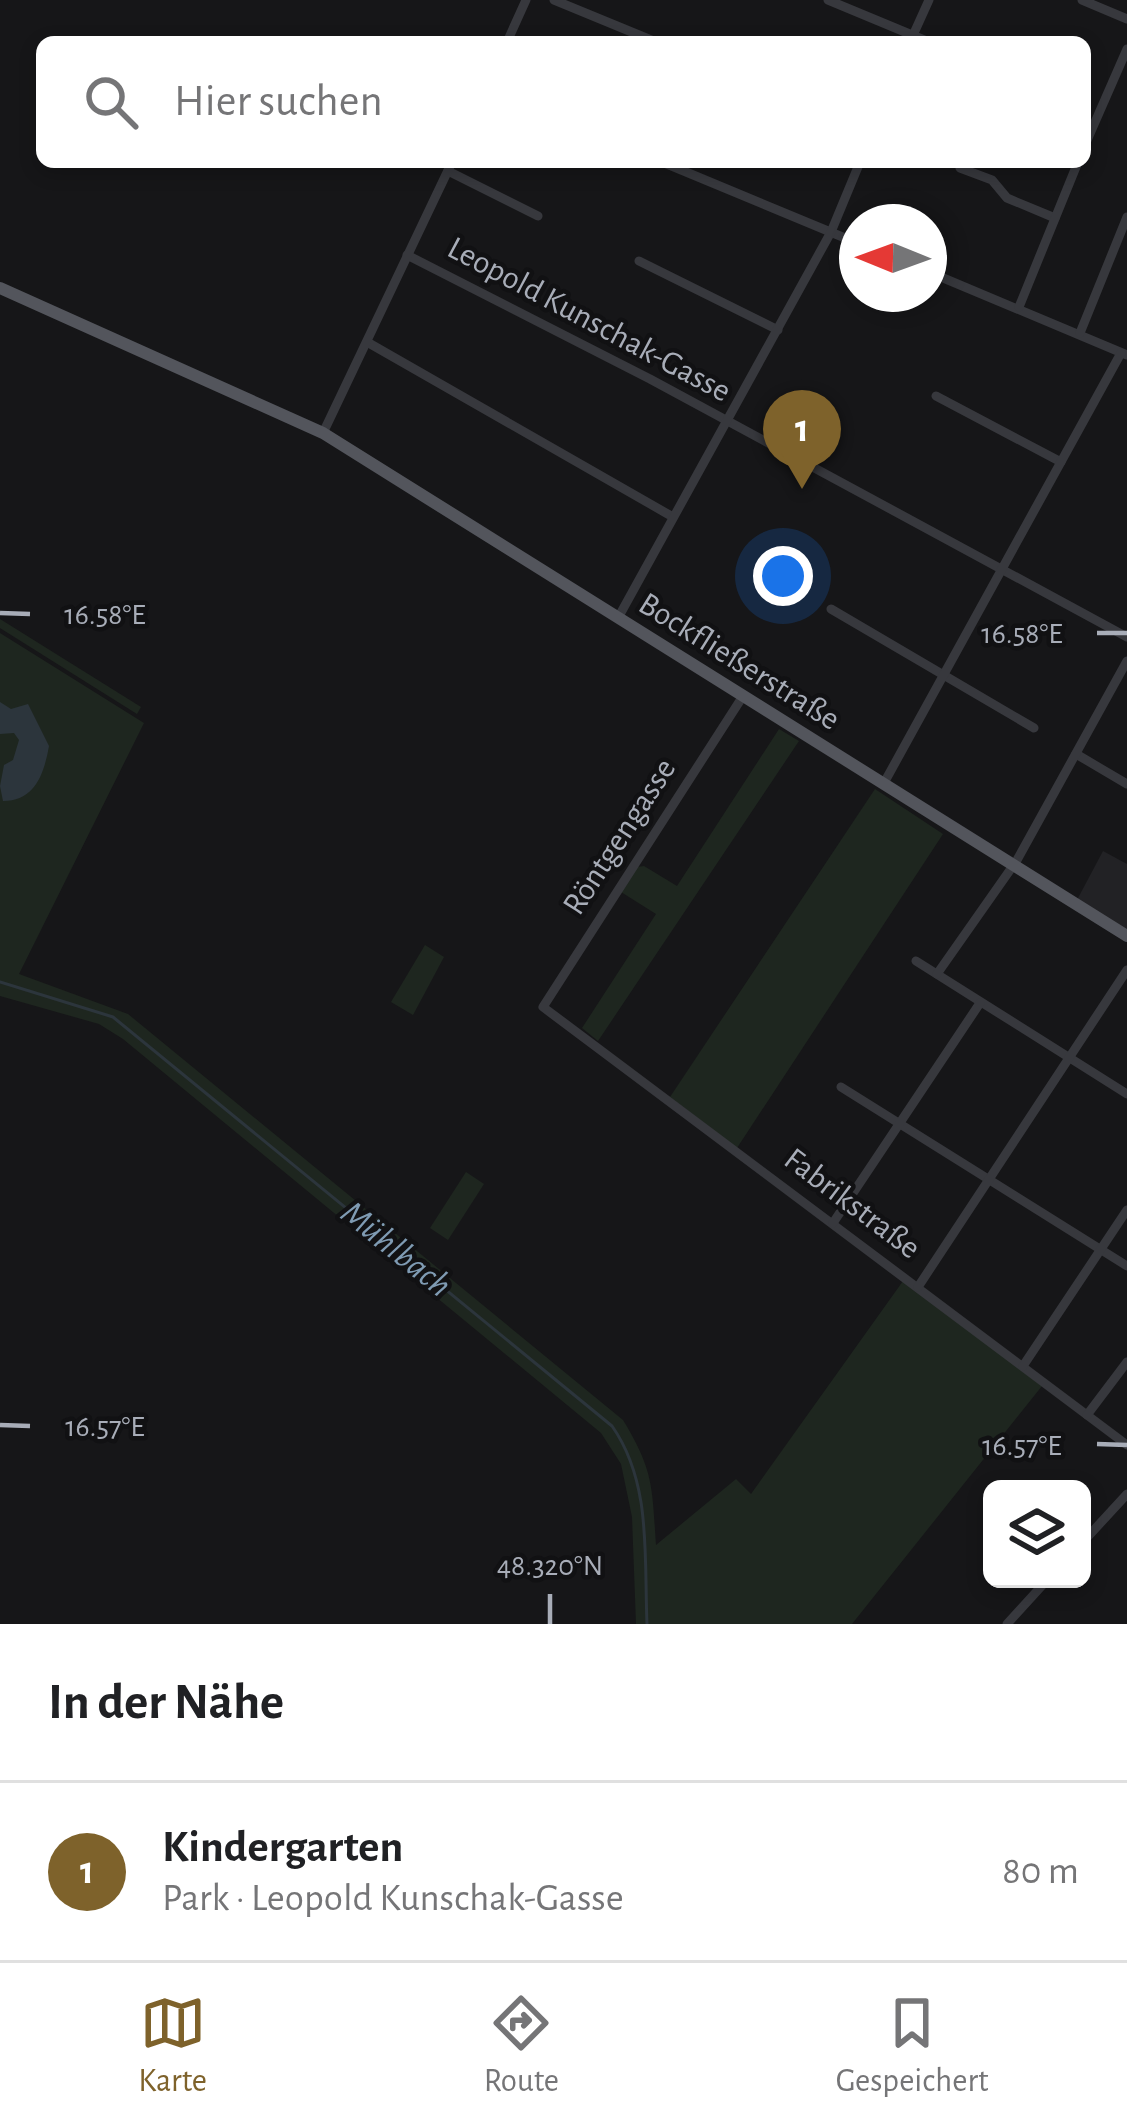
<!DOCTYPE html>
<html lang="de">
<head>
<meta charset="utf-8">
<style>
	body { margin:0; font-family:"Alegreya Sans",sans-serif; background:#f6f6f6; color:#202124 }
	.controls { position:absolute; right:36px; bottom:36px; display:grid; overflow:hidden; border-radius:18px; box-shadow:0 6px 18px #0003 }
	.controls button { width:108px; height:108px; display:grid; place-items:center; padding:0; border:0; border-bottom:3px solid #e0e0e0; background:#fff; color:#202124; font:60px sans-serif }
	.compass { position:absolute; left:839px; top:204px; width:108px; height:108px; border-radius:50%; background:#fff; box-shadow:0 6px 18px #0003; rotate:271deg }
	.you { position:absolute; left:783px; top:576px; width:42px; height:42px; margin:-30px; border:9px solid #fff; border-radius:50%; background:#1a73e8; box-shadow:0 0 0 18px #1a73e833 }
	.badge { display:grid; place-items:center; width:78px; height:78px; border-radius:50%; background:#7e622b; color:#fff; font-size:39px; font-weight:700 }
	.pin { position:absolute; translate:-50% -99px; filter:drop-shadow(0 3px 6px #0008) }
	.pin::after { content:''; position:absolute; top:63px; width:42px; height:36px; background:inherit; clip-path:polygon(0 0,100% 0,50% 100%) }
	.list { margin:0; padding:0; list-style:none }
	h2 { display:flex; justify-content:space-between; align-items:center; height:156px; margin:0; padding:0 48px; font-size:51px }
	h2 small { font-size:39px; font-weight:400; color:#757577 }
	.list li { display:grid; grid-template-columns:78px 1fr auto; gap:36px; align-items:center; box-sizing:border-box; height:180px; padding:0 48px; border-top:3px solid #e0e0e0 }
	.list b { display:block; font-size:45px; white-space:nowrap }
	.list p { margin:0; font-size:39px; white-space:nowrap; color:#757577 }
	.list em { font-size:39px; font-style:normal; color:#757577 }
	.icon { flex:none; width:66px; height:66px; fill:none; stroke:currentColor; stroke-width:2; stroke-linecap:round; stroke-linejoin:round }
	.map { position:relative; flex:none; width:1127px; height:1624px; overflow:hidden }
	.search { position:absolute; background:#fff; box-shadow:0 6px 18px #0003; left:36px; right:36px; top:36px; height:132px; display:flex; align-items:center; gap:30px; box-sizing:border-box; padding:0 42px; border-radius:18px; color:#757577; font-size:45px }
	.sheet { height:336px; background:#fff }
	nav { display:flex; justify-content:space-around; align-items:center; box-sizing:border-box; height:168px; border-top:3px solid #e0e0e0; background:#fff; font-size:33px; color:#757577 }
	nav a { display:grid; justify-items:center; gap:6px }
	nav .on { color:#7e622b }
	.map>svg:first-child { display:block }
</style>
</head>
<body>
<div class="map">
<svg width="1127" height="1624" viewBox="0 0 1127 1624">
	<rect width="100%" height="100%" fill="#161618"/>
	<path fill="#222225" d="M 1103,851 L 1127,864 L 1127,931 L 1077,900 Z"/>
	<g fill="#1e261f">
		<path d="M 0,619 L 141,707 L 137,714 L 0,628 Z"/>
		<path d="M 0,633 L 144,723 L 19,974 L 128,1014 L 623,1420 C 654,1471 652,1487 656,1545 L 736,1479 L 751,1494 L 903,1281 L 1042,1386 L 852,1624 L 636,1624 L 632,1517 L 621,1464 L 601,1433 L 123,1039 L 99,1024 L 0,996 Z"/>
		<path d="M 779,729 L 799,741 L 598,1041 L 582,1028 L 656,914 L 621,892 L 637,867 L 644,866 L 677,886 Z"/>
		<path d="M 875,789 L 943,834 L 737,1148 L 670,1097 Z"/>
		<path d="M 425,945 L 444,957 L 413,1015 L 391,1002 Z"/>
		<path d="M 466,1172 L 484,1184 L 448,1240 L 430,1228 Z"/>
	</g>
	<path fill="#2c353c" d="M 0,702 L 11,709 L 28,704 L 49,746 C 44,774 35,801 3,801 L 0,786 L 4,765 L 13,760 L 19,740 L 14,733 L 0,734 Z"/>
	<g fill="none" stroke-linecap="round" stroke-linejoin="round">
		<path stroke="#2c353c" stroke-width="3" d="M 0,982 L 113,1017 L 612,1426 C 652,1483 644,1556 647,1624"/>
		<g stroke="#37383d" stroke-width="9">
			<path d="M 554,0 L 656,42"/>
			<path d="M 828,0 L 929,42"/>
			<path d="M 1082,0 L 1127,19"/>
			<path d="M 507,42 L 526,0"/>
			<path d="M 910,42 L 929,0"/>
			<path d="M 1085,145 L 1127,49"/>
			<path d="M 662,162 L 857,243"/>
			<path d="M 960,168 L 992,180 L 1007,198 L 1055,218"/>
			<path d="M 448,171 L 538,216"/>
			<path d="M 407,255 L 650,379 L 1127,637"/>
			<path d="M 639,261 L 778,330"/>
			<path d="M 929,272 L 1127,355"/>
			<path d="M 1019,307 L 1078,162"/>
			<path d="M 1080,333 L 1127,217"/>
			<path d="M 367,342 L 673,517"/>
			<path d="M 936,396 L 1061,462"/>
			<path d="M 323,433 L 452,162"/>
			<path d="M 831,609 L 1034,728"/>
			<path d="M 618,618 L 831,232 L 860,162"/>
			<path d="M 743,696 L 543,1007 L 1127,1445"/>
			<path d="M 1076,754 L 1127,784"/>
			<path d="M 884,783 L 1121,353"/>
			<path d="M 916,961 L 1127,1094"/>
			<path d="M 937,974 L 1017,860 L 1127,661"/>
			<path d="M 841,1087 L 1127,1266"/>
			<path d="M 833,1223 L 980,1003"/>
			<path d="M 918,1287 L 1127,970"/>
			<path d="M 1023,1366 L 1127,1210"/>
			<path d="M 1087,1415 L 1127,1362"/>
			<path d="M 1082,1543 L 1127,1494"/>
			<path d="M 1007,1624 L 1048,1579"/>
		</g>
		<path stroke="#53555c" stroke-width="12" d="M 0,288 L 323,433 L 1127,936"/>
	</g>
	<path fill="none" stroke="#a8adb8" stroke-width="4.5" d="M 0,613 L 30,614M 1097,633 L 1127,633M 0,1425 L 30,1426M 1097,1444 L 1127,1445M 550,1624 L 550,1594"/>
	<g text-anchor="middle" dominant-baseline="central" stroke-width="9" stroke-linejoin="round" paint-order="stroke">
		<g font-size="33" fill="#a8adb8" stroke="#111113">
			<text transform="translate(589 320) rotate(28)">Leopold Kunschak-Gasse</text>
			<text transform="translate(739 662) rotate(32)">Bockfließerstraße</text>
			<text transform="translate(620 837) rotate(-57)">Röntgengasse</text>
			<text transform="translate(852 1204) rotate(37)">Fabrikstraße</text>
		</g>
		<g font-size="36" font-style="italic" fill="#7f9bb3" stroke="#111113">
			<text transform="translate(396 1249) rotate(39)">Mühlbach</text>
		</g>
	</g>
	<g font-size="30" text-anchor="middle" fill="#a8adb8" stroke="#111113" stroke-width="9" stroke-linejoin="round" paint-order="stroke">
		<text x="105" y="624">16.58°E</text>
		<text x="1022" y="643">16.58°E</text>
		<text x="105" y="1436">16.57°E</text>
		<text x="1022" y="1455">16.57°E</text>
		<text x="550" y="1575">48.320°N</text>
	</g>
</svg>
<div class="controls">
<button><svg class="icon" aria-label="layers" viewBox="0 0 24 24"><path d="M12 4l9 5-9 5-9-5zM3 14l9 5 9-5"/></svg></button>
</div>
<svg class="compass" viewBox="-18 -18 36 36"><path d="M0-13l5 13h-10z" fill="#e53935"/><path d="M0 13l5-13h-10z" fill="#757577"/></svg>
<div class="you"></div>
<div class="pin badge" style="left:802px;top:489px">1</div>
<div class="search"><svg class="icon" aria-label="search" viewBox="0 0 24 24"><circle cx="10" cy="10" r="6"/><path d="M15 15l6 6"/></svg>Hier suchen</div>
</div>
<section class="sheet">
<h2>In der Nähe<small></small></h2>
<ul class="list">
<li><span class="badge">1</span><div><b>Kindergarten</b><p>Park · Leopold Kunschak-Gasse</p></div><em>80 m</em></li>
</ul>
</section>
<nav>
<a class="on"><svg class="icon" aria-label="map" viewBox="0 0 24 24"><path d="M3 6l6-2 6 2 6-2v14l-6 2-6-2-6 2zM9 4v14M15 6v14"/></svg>Karte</a>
<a><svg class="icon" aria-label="directions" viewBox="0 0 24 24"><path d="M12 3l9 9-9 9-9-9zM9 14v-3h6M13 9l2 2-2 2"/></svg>Route</a>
<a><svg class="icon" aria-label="saved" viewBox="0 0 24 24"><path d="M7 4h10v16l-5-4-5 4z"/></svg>Gespeichert</a>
</nav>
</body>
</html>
